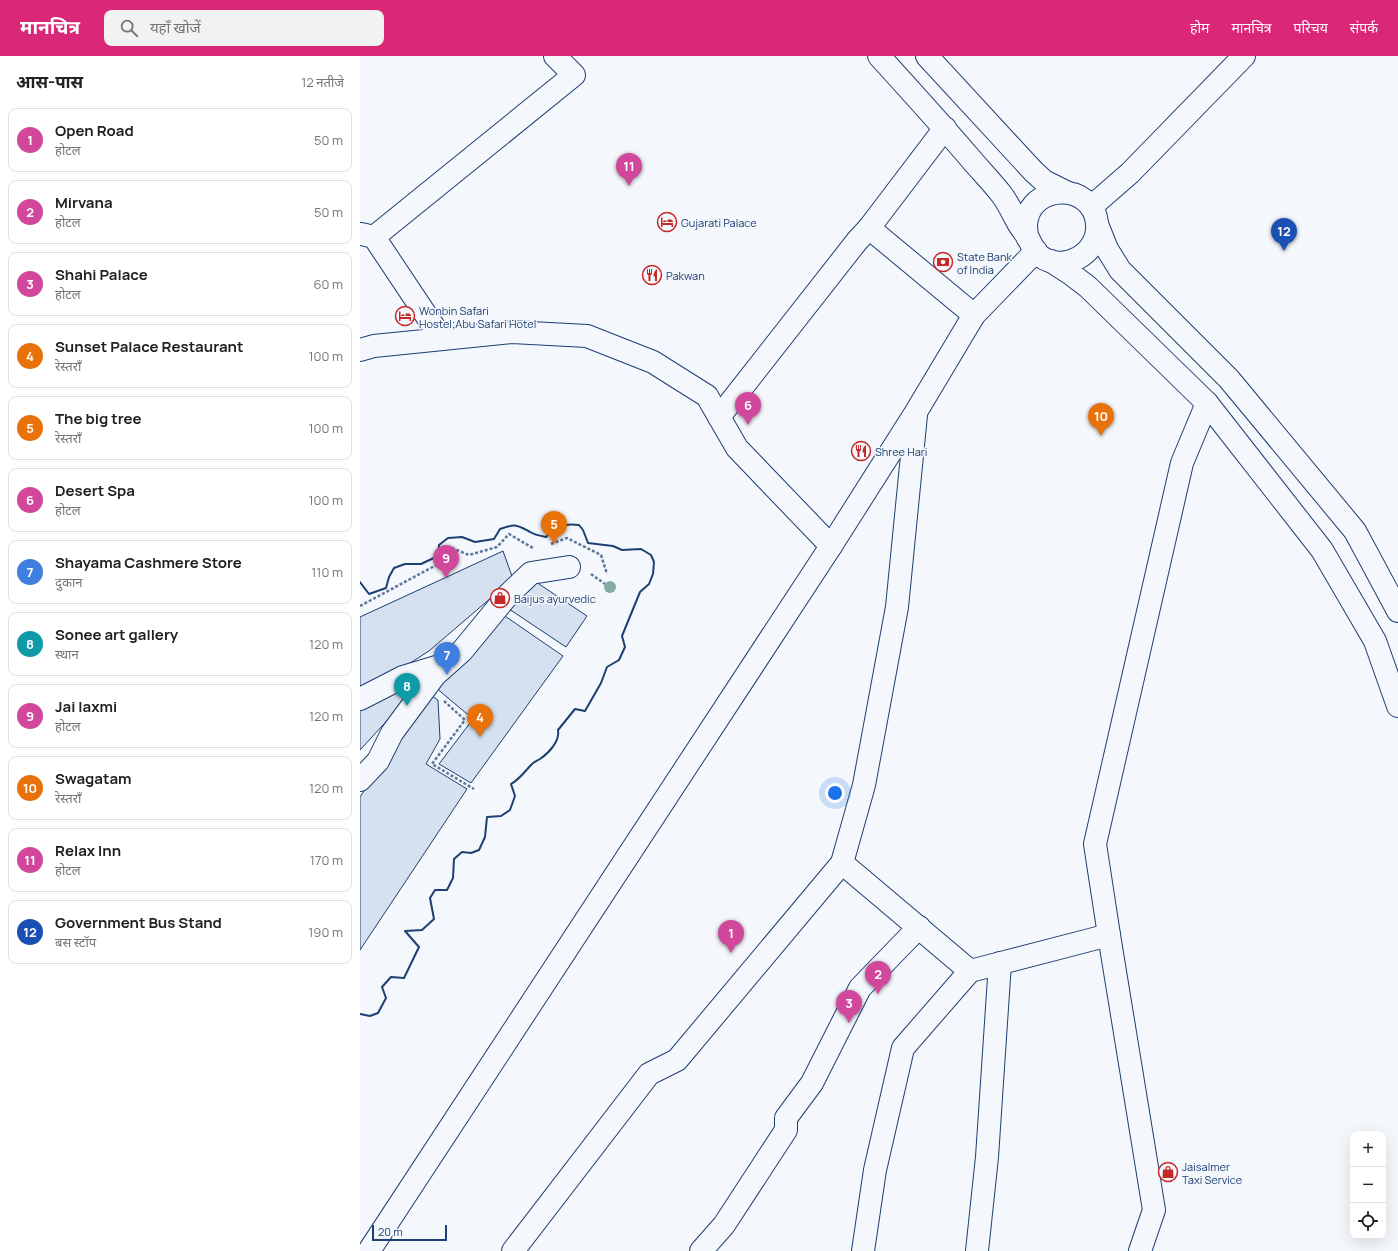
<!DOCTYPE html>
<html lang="hi">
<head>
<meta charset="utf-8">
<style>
	body { margin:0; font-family:Manrope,"Noto Sans Devanagari",sans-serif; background:#f2f2f2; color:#202124 }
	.controls { position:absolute; right:12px; bottom:12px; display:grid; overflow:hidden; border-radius:8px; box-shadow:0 4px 16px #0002 }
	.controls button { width:36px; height:36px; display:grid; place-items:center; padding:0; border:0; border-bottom:1px solid #e0e0e0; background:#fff; color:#202124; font:20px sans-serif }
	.scale { position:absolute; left:12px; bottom:10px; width:75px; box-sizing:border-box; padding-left:4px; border:2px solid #1d3f73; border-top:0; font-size:11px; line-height:14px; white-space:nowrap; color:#1d3f73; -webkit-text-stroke:3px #f4f7fb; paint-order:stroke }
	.you { position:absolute; left:475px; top:737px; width:14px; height:14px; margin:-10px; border:3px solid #fff; border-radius:50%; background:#1a73e8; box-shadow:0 0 0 6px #1a73e833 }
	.badge { display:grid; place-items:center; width:26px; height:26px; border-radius:50%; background:#db2777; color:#fff; font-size:13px; font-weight:700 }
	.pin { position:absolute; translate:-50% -33px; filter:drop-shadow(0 1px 2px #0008) }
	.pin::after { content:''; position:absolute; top:21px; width:14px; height:12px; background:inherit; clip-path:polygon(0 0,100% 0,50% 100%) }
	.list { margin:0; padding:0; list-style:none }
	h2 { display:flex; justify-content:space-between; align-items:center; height:52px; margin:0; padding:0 16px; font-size:17px }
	h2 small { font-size:13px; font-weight:400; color:#757577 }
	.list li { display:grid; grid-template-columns:26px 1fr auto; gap:12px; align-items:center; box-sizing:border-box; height:64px; margin:0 8px 8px; padding:0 8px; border:1px solid #e0e0e0; border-radius:8px }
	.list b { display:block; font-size:15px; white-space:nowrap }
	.list p { margin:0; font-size:13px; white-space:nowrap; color:#757577 }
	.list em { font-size:13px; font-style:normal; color:#757577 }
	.icon { flex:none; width:22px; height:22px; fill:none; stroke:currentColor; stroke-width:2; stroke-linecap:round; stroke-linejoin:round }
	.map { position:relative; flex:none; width:1038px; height:1195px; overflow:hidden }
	header { display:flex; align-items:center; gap:24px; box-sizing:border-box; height:56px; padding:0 20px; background:#db2777; color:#fff }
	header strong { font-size:19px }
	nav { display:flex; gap:22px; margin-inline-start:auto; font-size:14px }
	.search { width:280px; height:36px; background:#f2f2f2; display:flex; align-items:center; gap:10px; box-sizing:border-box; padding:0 14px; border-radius:8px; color:#757577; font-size:15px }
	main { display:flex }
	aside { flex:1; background:#fff }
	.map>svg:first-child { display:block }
</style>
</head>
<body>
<header>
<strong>मानचित्र</strong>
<div class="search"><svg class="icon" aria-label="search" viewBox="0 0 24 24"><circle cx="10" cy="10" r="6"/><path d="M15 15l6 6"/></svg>यहाँ खोजें</div>
<nav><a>होम</a><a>मानचित्र</a><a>परिचय</a><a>संपर्क</a></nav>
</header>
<main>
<aside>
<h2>आस-पास<small>12 नतीजे</small></h2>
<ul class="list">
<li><span class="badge" style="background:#d1479c">1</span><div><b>Open Road</b><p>होटल</p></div><em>50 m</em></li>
<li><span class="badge" style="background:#d1479c">2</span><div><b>Mirvana</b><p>होटल</p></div><em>50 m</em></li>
<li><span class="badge" style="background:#d1479c">3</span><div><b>Shahi Palace</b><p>होटल</p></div><em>60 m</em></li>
<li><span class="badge" style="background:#e8710a">4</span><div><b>Sunset Palace Restaurant</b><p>रेस्तराँ</p></div><em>100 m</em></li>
<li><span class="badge" style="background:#e8710a">5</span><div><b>The big tree</b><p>रेस्तराँ</p></div><em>100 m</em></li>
<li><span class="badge" style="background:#d1479c">6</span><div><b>Desert Spa</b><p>होटल</p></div><em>100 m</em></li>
<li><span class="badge" style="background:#3f7fe0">7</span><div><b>Shayama Cashmere Store</b><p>दुकान</p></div><em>110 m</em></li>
<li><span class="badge" style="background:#0f9aa8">8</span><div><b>Sonee art gallery</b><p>स्थान</p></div><em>120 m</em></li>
<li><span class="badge" style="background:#d1479c">9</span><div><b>Jai laxmi</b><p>होटल</p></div><em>120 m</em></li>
<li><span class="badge" style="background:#e8710a">10</span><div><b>Swagatam</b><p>रेस्तराँ</p></div><em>120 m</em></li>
<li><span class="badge" style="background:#d1479c">11</span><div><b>Relax Inn</b><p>होटल</p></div><em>170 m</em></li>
<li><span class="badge" style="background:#1a4fb4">12</span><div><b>Government Bus Stand</b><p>बस स्टॉप</p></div><em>190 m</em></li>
</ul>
</aside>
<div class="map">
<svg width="1038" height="1195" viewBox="0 0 1038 1195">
	<rect width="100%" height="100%" fill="#f4f7fb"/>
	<g fill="#d5e0f0" stroke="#1d3f73">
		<path d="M 143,495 L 153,523 L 69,595 L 0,639 L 0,561 Z"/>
		<path d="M 170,522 L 227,560 L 206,591 L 149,553 Z"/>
		<path d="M 142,558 L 203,600 L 111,727 L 79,708 L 113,663 L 75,631 Z"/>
		<path d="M 52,624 L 58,631 L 0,694 L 0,649 Z"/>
		<path d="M 69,638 L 78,644 L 80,683 L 66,708 L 107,733 L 0,894 L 0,741 Z"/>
	</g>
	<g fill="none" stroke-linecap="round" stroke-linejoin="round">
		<defs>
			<g id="minor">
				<path d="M 731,151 L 770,117 L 884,0"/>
				<path d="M 509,172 L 614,259"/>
				<path d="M 1,178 L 14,181 L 82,283"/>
				<path d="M 14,181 L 214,19 L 195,0"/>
				<path d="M 0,294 L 14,290 L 152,276 L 227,280 L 293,306 L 347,340 L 377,392 L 471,490"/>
				<path d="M 359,361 L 497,185 L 509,172 L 585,72"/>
				<path d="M 0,643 L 43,621 L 86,608"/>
				<path d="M 0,724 L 18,705 L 32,677 L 75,619 L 102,595 L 148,539 L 171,517 L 209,511"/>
				<path d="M 482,807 L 610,915 L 749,879"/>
				<path d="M 9,1195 L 471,490 L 556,356 L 614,259 L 676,195"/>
				<path d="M 153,1195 L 289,1018 L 317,1004 L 482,807 L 504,729 L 537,551 L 556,359"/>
				<path d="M 341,1195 L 364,1169 L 426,1074 L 426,1062 L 452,1027 L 500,932 L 559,871"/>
				<path d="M 503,1195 L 515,1114 L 543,992 L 610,915"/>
				<path d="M 617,1195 L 627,1101 L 640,907"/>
				<path d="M 780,1195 L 794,1154 L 749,879 L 735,788 L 822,407 L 847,347"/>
			</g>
			<g id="major">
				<path d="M 519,0 C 550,34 580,67 610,102 C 620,114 632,126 642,139 C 648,147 652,156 657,165 C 659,170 664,175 667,180 C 671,187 673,194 680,200 C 704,218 740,197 737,168 C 734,126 669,126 666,169 C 666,173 667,177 667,181"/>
				<path d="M 567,0 L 674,116 L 684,125 L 706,136"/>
				<path d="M 737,168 L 747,193 L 760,214 L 869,323 L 995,475 L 1038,555"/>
				<path d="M 691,205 L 711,218 L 728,231 L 847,347 L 962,494 L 1015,585 L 1038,650"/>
			</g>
		</defs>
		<use href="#minor" stroke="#1d3f73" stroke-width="24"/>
		<use href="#major" stroke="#1d3f73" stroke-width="24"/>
		<g stroke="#5e769c" stroke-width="2.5" stroke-dasharray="3 2" stroke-linecap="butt">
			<path d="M 191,488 L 207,482 L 241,499 L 247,518"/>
			<path d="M 231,518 L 245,528"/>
			<path d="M 0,550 L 82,506 L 92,492 L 109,499 L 137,491 L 149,478 L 173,492"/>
			<path d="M 84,645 L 105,664 L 72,708 L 114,733"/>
		</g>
		<use href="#minor" stroke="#f4f7fb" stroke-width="22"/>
		<use href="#major" stroke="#f4f7fb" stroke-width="22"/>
		<path stroke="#1d3f73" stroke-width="2" d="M 0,526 L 9,538 L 26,532 L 29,521 L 34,512 L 45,508 L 61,508 L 78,500 L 79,489 L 88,482 L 102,481 L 115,486 L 134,483 L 140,473 C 156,467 157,469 170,476 C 175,479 181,480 186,481 C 197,470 203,467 219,469 L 223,474 L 228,487 L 253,490 L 262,494 L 281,493 L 291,499 L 294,506 L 293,518 L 289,528 L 280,536 L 262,580 L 265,591 L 259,604 L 247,611 L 241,627 L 225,655 L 215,653 L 198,674 C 200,685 189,697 180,703 C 177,705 175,705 172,708 C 165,715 160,723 151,728 L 155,740 L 150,754 L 141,760 L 127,761 L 125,781 L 119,794 L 111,797 L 102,796 L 94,803 L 93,822 L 87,834 L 75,834 L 70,842 L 74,863 L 62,874 L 45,875 L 59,891 L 44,922 L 31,921 L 22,931 L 26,942 L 18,957 L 10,960 L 0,958"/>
	</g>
	<circle fill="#86aba6" cx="250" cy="531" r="6"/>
	<defs>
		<symbol id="hotel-ring" viewBox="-11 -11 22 22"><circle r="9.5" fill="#f4f7fb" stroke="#c62828" stroke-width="1.5"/><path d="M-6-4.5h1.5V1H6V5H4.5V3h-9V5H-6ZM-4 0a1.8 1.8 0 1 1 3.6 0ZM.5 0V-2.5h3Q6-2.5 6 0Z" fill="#c62828"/></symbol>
		<symbol id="bank-ring" viewBox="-11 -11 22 22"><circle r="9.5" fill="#f4f7fb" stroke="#c62828" stroke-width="1.5"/><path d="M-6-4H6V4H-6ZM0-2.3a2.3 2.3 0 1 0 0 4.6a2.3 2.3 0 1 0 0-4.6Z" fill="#c62828"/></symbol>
		<symbol id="restaurant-ring" viewBox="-11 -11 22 22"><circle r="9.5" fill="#f4f7fb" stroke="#c62828" stroke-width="1.5"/><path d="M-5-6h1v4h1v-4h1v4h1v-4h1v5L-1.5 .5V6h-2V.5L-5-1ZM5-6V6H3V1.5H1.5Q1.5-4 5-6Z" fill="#c62828"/></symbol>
		<symbol id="shop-ring" viewBox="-11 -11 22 22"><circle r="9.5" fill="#f4f7fb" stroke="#c62828" stroke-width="1.5"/><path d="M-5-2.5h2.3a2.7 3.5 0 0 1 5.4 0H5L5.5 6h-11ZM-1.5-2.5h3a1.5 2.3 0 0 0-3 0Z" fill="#c62828"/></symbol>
	</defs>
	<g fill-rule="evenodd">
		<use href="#hotel-ring" x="296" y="155" width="22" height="22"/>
		<use href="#bank-ring" x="572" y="195" width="22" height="22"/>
		<use href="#restaurant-ring" x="281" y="208" width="22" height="22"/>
		<use href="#hotel-ring" x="34" y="249" width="22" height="22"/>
		<use href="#restaurant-ring" x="490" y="384" width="22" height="22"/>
		<use href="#shop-ring" x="129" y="531" width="22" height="22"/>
		<use href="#shop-ring" x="797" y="1105" width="22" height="22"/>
	</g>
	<g text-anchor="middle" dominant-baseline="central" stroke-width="3" stroke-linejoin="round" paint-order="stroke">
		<g font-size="11" fill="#1d3f73" stroke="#f4f7fb" text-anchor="start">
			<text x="321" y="166">Gujarati Palace</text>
			<text x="597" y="200">State Bank<tspan x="597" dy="13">of India</tspan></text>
			<text x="306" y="219">Pakwan</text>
			<text x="59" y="254">Wonbin Safari<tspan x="59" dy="13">Hostel;Abu Safari Hotel</tspan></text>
			<text x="515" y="395">Shree Hari</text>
			<text x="154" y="542">Baijus ayurvedic</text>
			<text x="822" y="1110">Jaisalmer<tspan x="822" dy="13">Taxi Service</tspan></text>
		</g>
	</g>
</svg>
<div class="controls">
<button>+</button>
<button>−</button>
<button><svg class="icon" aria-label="locate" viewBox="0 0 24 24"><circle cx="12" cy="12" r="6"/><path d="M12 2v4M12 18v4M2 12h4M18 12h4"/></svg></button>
</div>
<div class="scale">20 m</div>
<div class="you"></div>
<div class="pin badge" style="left:371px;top:897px;background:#d1479c">1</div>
<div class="pin badge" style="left:518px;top:938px;background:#d1479c">2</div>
<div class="pin badge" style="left:489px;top:967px;background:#d1479c">3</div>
<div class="pin badge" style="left:120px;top:681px;background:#e8710a">4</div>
<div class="pin badge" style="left:194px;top:488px;background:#e8710a">5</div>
<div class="pin badge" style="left:388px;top:369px;background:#d1479c">6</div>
<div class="pin badge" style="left:87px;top:619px;background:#3f7fe0">7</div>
<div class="pin badge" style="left:47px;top:650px;background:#0f9aa8">8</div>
<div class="pin badge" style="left:86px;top:522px;background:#d1479c">9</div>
<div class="pin badge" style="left:741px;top:380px;background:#e8710a">10</div>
<div class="pin badge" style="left:269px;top:130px;background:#d1479c">11</div>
<div class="pin badge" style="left:924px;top:195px;background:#1a4fb4">12</div>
</div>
</main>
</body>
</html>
